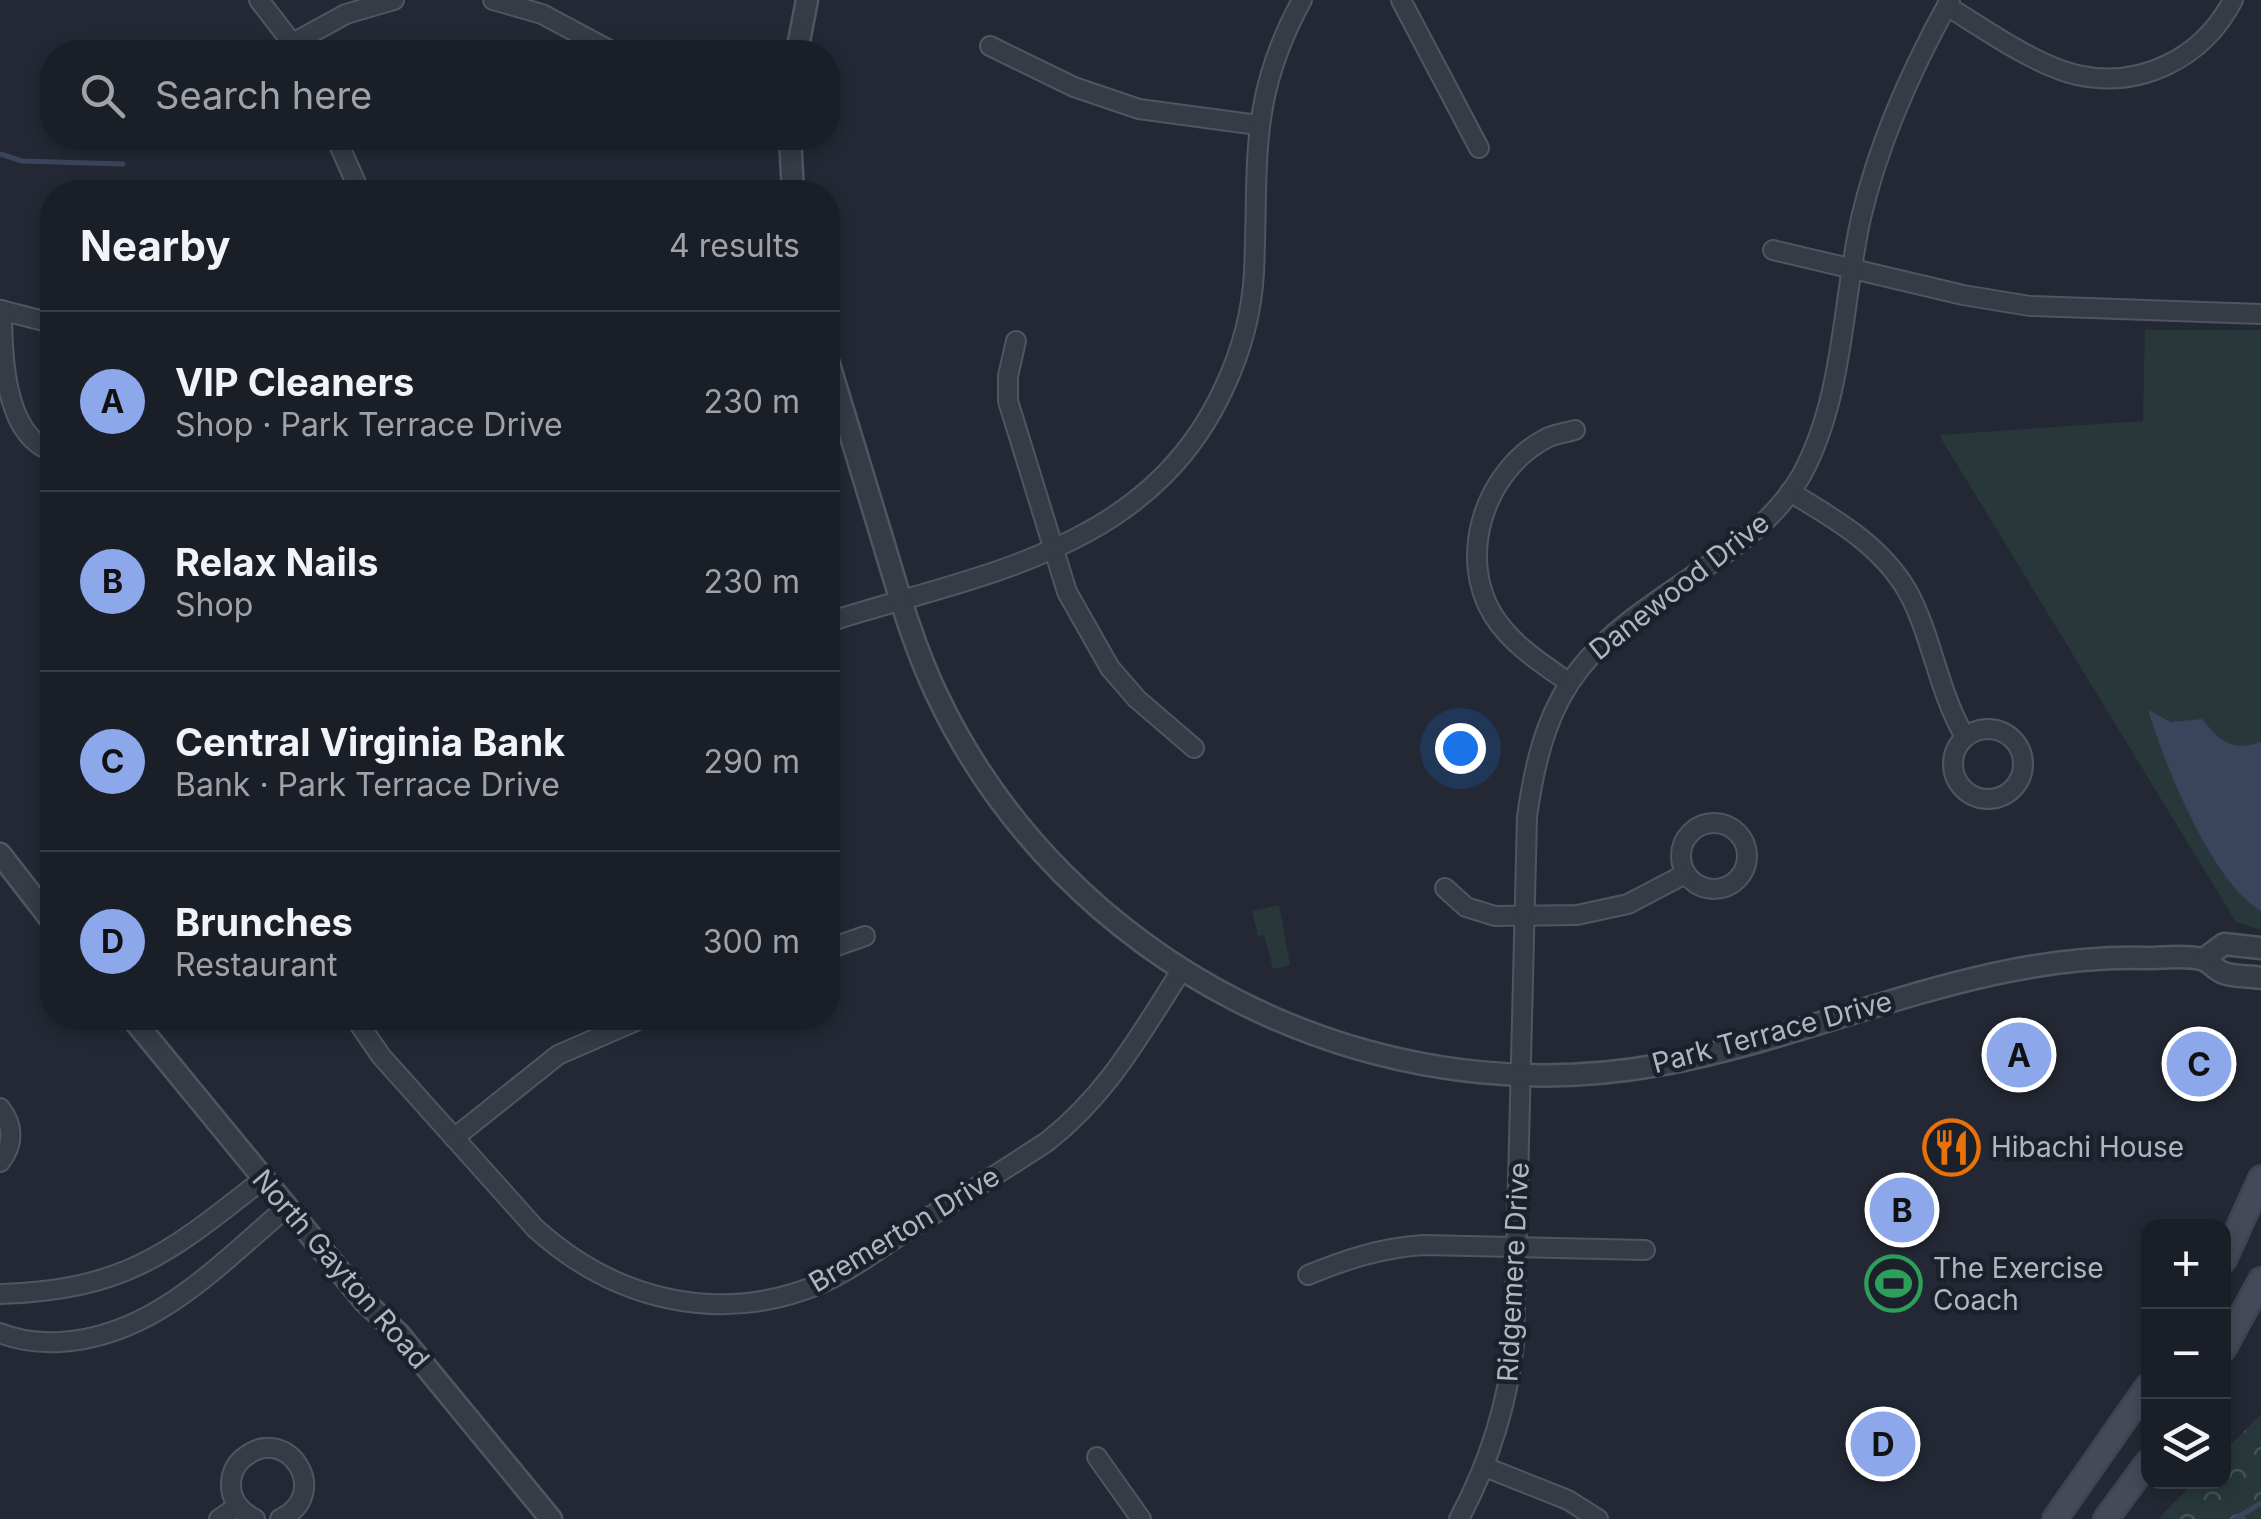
<!DOCTYPE html>
<html lang="en">
<head>
<meta charset="utf-8">
<style>
	body { margin:0; font-family:Inter,sans-serif; background:#23272f; color:#f1f3f6 }
	.controls { position:absolute; right:30px; bottom:30px; display:grid; overflow:hidden; border-radius:20px; box-shadow:0 5px 15px #0003 }
	.controls button { width:90px; height:90px; display:grid; place-items:center; padding:0; border:0; border-bottom:2px solid #383c44; background:#1a1e27; color:#f1f3f6; font:50px sans-serif }
	.you { position:absolute; left:1460px; top:748px; width:35px; height:35px; margin:-25px; border:8px solid #fff; border-radius:50%; background:#1a73e8; box-shadow:0 0 0 15px #1a73e833 }
	.badge { display:grid; place-items:center; width:65px; height:65px; border-radius:50%; background:#8da8ea; color:#111; font-size:32px; font-weight:700 }
	.pin { position:absolute; translate:-50% -50%; border:5px solid #fff; box-shadow:0 2px 10px #0006 }
	.list { margin:0; padding:0; list-style:none }
	h2 { display:flex; justify-content:space-between; align-items:center; height:130px; margin:0; padding:0 40px; font-size:42px }
	h2 small { font-size:32px; font-weight:400; color:#9fa2a7 }
	.list li { display:grid; grid-template-columns:65px 1fr auto; gap:30px; align-items:center; box-sizing:border-box; height:180px; padding:0 40px; border-top:2px solid #383c44 }
	.list b { display:block; font-size:38px; white-space:nowrap }
	.list p { margin:0; font-size:32px; white-space:nowrap; color:#9fa2a7 }
	.list em { font-size:32px; font-style:normal; color:#9fa2a7 }
	.icon { flex:none; width:55px; height:55px; fill:none; stroke:currentColor; stroke-width:2; stroke-linecap:round; stroke-linejoin:round }
	.map { position:relative; flex:none; width:2261px; height:1519px; overflow:hidden }
	.search { position:absolute; background:#1a1e27; box-shadow:0 5px 15px #0003; left:40px; top:40px; width:800px; height:110px; display:flex; align-items:center; gap:25px; box-sizing:border-box; padding:0 35px; border-radius:40px; color:#9fa2a7; font-size:38px }
	.panel { position:absolute; background:#1a1e27; box-shadow:0 5px 15px #0003; left:40px; top:180px; width:800px; height:850px; border-radius:40px }
	.map>svg:first-child { display:block }
</style>
</head>
<body>
<div class="map">
<svg width="2261" height="1519" viewBox="0 0 2261 1519">
	<defs>
		<pattern id="forest-crowns" width="20" height="18" patternUnits="userSpaceOnUse" patternTransform="scale(2.5)"><rect width="20" height="18" fill="#28383a"/><path d="M2 6a3 3 0 1 1 6 0M12 15a3 3 0 1 1 6 0" fill="none" stroke="#455355"/></pattern>
	</defs>
	<rect width="100%" height="100%" fill="#232834"/>
	<path fill="url(#forest-crowns)" d="M 2261,1414 L 2261,1519 L 2158,1519 L 2194,1482 L 2224,1482 L 2224,1452 Z"/>
	<g fill="#28383a">
		<path d="M 2145,330 L 2261,330 L 2261,930 L 2236,922 L 1939,435 L 2143,421 Z"/>
		<path d="M 1279,905 L 1290,965 L 1273,969 L 1264,935 L 1258,936 L 1252,911 Z"/>
	</g>
	<path fill="#3a455c" d="M 2148,710 L 2171,722 L 2202,719 C 2220,741 2231,752 2261,742 L 2261,911 C 2211,882 2165,764 2148,710 Z"/>
	<g fill="none" stroke-linecap="round" stroke-linejoin="round">
		<g stroke="#3a455c" stroke-width="5">
			<path d="M 0,154 L 22,161 L 123,164"/>
			<path d="M 2235,1519 L 2261,1503"/>
		</g>
		<defs>
			<g id="minor">
				<path d="M 259,0 L 299,52"/>
				<path d="M 493,0 L 542,14 L 613,52"/>
				<path d="M 1401,0 L 1479,148"/>
				<path d="M 1947,6 C 1984,29 2035,65 2077,75 C 2141,89 2203,58 2233,0"/>
				<path d="M 293,43 L 346,14 L 394,0"/>
				<path d="M 990,46 L 1074,87 L 1139,109 L 1258,125"/>
				<path d="M 336,138 L 360,192"/>
				<path d="M 1773,250 L 1963,295 L 2030,306 L 2261,314"/>
				<path d="M 0,310 L 52,323"/>
				<path d="M 2,310 C 2,353 4,436 52,451"/>
				<path d="M 1016,341 L 1008,376 L 1008,401 L 1067,592 L 1110,668 L 1137,699 L 1194,748"/>
				<path d="M 1790,492 C 1835,519 1881,545 1908,592 C 1932,636 1938,691 1965,737"/>
				<path d="M 828,622 C 982,573 1148,552 1224,388 C 1241,352 1252,312 1254,272 C 1259,164 1247,100 1302,0"/>
				<path d="M 1568,682 C 1540,662 1512,645 1493,615 C 1457,556 1485,471 1545,439 C 1554,434 1565,433 1575,430"/>
				<circle cx="1988" cy="764" r="35"/>
				<circle cx="1714" cy="856" r="33"/>
				<path d="M 1445,888 L 1466,907 L 1495,916 L 1577,915 L 1628,904 L 1685,874"/>
				<path d="M 828,949 L 865,936"/>
				<path d="M 355,1018 L 381,1056 L 535,1228 C 614,1300 719,1326 820,1284 C 850,1271 878,1250 905,1232 C 953,1202 1001,1172 1048,1141 C 1110,1091 1139,1036 1181,971"/>
				<path d="M 0,1108 C 14,1125 14,1145 0,1162"/>
				<path d="M 454,1138 L 558,1055 L 643,1018"/>
				<path d="M 1308,1275 C 1347,1259 1381,1248 1423,1245 L 1645,1250"/>
				<path d="M 0,1294 C 125,1290 168,1254 262,1180"/>
				<path d="M 0,1333 C 19,1341 39,1343 60,1342 C 154,1337 218,1265 286,1208"/>
				<path d="M 1097,1457 L 1141,1519"/>
				<path d="M 1485,1467 L 1568,1500 L 1598,1519"/>
				<path d="M 219,1519 L 238,1506"/>
				<path d="M 255,1519 C 240,1511 230,1500 231,1482 C 232,1471 237,1462 246,1456 C 288,1424 333,1494 280,1519"/>
				<path d="M 1459,1519 C 1489,1463 1507,1407 1514,1344 L 1527,817 C 1547,671 1594,643 1709,565 C 1744,541 1779,514 1801,476 C 1844,398 1842,302 1861,218 C 1879,141 1912,68 1950,0"/>
			</g>
			<g id="tertiary">
				<path d="M 797,52 L 807,0"/>
				<path d="M 790,138 L 793,192"/>
				<path d="M 828,361 C 846,420 864,479 882,538 C 898,591 913,645 937,695 C 1064,963 1368,1118 1659,1065 C 1824,1035 1976,953 2146,958 C 2163,958 2185,955 2201,959 C 2210,961 2216,971 2224,973 C 2235,977 2249,976 2261,978"/>
				<path d="M 0,854 L 52,921"/>
				<path d="M 2204,959 L 2224,944 L 2261,948"/>
				<path d="M 132,1018 L 365,1302 L 398,1333 L 551,1519"/>
			</g>
			<g id="secondary">
				<path d="M 2224,1260 L 2261,1178"/>
				<path d="M 2224,1348 L 2261,1280"/>
				<path d="M 2055,1519 L 2148,1386"/>
				<path d="M 2106,1519 L 2148,1462"/>
			</g>
		</defs>
		<use href="#minor" stroke="#505560" stroke-width="22"/>
		<use href="#tertiary" stroke="#505560" stroke-width="25"/>
		<use href="#secondary" stroke="#3f444f" stroke-width="28"/>
		<use href="#minor" stroke="#363b45" stroke-width="18"/>
		<use href="#tertiary" stroke="#363b45" stroke-width="20"/>
		<use href="#secondary" stroke="#444a58" stroke-width="22"/>
	</g>
	<defs>
		<symbol id="restaurant-ring" viewBox="-11 -11 22 22"><circle r="9.5" fill="#1b202a" stroke="#e8710a" stroke-width="1.5"/><path d="M-5-6h1v4h1v-4h1v4h1v-4h1v5L-1.5 .5V6h-2V.5L-5-1ZM5-6V6H3V1.5H1.5Q1.5-4 5-6Z" fill="#e8710a"/></symbol>
		<symbol id="stadium-ring" viewBox="-11 -11 22 22"><circle r="9.5" fill="#1b202a" stroke="#2e9e5b" stroke-width="1.5"/><path d="M0-5a6.5 5 0 1 0 0 10a6.5 5 0 1 0 0-10ZM-3.5-1.8h7v3.6h-7Z" fill="#2e9e5b"/></symbol>
	</defs>
	<g fill-rule="evenodd">
		<use href="#restaurant-ring" x="1920" y="1116" width="63" height="63"/>
		<use href="#stadium-ring" x="1862" y="1252" width="63" height="63"/>
	</g>
	<g text-anchor="middle" dominant-baseline="central" stroke-width="9" stroke-linejoin="round" paint-order="stroke">
		<g font-size="28" fill="#b0b5c2" stroke="#1b202a">
			<text transform="translate(1679 586) rotate(-38)">Danewood Drive</text>
			<text transform="translate(1772 1032) rotate(-15)">Park Terrace Drive</text>
			<text transform="translate(904 1229) rotate(-31)">Bremerton Drive</text>
			<text transform="translate(341 1269) rotate(49)">North Gayton Road</text>
			<text transform="translate(1513 1272) rotate(-87)">Ridgemere Drive</text>
		</g>
		<g font-size="28" fill="#b0b5c2" stroke="#1b202a" text-anchor="start">
			<text x="1991" y="1147">Hibachi House</text>
			<text x="1933" y="1268">The Exercise<tspan x="1933" dy="32">Coach</tspan></text>
		</g>
	</g>
</svg>
<div class="controls">
<button>+</button>
<button>−</button>
<button><svg class="icon" aria-label="layers" viewBox="0 0 24 24"><path d="M12 4l9 5-9 5-9-5zM3 14l9 5 9-5"/></svg></button>
</div>
<div class="you"></div>
<div class="pin badge" style="left:2019px;top:1055px">A</div>
<div class="pin badge" style="left:1902px;top:1210px">B</div>
<div class="pin badge" style="left:2199px;top:1064px">C</div>
<div class="pin badge" style="left:1883px;top:1444px">D</div>
<div class="search"><svg class="icon" aria-label="search" viewBox="0 0 24 24"><circle cx="10" cy="10" r="6"/><path d="M15 15l6 6"/></svg>Search here</div>
<section class="panel">
<h2>Nearby<small>4 results</small></h2>
<ul class="list">
<li><span class="badge">A</span><div><b>VIP Cleaners</b><p>Shop · Park Terrace Drive</p></div><em>230 m</em></li>
<li><span class="badge">B</span><div><b>Relax Nails</b><p>Shop</p></div><em>230 m</em></li>
<li><span class="badge">C</span><div><b>Central Virginia Bank</b><p>Bank · Park Terrace Drive</p></div><em>290 m</em></li>
<li><span class="badge">D</span><div><b>Brunches</b><p>Restaurant</p></div><em>300 m</em></li>
</ul>
</section>
</div>
</body>
</html>
